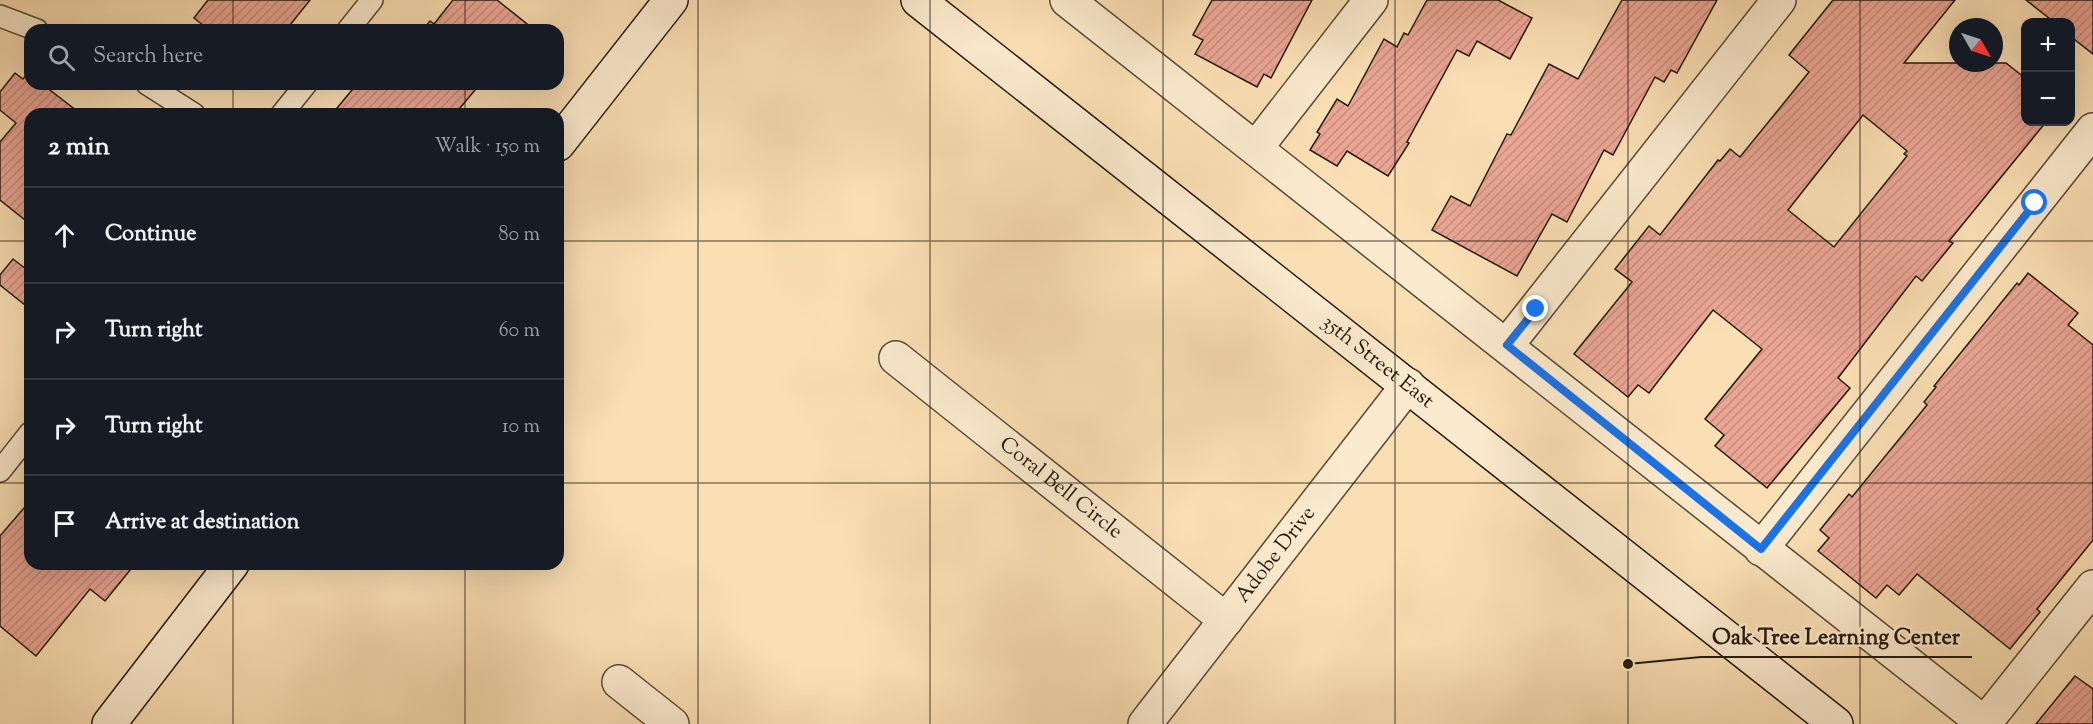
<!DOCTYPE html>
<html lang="en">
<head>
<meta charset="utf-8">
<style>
	body { margin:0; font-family:"Sorts Mill Goudy",serif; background:#20242c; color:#f1f3f6 }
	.controls { position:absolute; right:18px; top:18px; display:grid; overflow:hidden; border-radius:12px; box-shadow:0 6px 24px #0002 }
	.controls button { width:54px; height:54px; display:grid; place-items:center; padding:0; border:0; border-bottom:2px solid #363941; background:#171b24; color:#f1f3f6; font:30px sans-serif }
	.compass { position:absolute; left:1949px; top:18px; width:54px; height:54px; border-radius:50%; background:#171b24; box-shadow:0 6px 24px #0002; rotate:129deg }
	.stop { position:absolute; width:18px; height:18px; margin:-14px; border:4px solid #1a73e8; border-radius:50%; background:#fff }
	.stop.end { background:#1a73e8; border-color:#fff; box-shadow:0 2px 6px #0008 }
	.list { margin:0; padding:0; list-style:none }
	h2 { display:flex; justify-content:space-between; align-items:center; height:78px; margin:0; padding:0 24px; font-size:26px }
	h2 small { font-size:20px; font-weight:400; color:#9ea1a6 }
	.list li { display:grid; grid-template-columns:39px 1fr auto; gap:18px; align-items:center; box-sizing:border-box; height:96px; padding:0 24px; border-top:2px solid #363941 }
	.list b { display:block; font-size:22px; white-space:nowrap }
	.list em { font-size:20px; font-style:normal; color:#9ea1a6 }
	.icon { flex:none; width:33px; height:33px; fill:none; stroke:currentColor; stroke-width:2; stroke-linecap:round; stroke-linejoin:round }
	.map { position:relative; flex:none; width:2093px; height:724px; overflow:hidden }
	.search { position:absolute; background:#171b24; box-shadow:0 6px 24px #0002; left:24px; top:24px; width:540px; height:66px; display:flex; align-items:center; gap:15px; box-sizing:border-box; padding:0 21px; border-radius:18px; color:#9ea1a6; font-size:22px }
	.panel { position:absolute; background:#171b24; box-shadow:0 6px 24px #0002; left:24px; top:108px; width:540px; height:462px; border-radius:18px }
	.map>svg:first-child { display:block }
</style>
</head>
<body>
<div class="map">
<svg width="2093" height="724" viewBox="0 0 2093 724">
	<defs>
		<pattern id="building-hatch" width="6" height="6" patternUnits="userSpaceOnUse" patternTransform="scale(1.5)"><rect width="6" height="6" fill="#eaa594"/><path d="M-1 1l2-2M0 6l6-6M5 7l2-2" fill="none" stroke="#c88d7e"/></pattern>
	</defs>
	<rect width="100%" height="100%" fill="#fbdfb4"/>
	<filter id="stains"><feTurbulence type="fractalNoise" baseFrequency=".00333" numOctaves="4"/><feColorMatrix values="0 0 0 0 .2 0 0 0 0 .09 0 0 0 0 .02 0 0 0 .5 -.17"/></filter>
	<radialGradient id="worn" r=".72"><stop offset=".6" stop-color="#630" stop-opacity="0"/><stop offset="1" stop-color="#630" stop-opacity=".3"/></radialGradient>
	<g fill="url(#building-hatch)" stroke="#23190c" stroke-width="1.5" fill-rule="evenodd">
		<path d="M 208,0 L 310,0 L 286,30 L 209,30 L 194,18 Z"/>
		<path d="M 453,0 L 497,0 L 527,24 L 523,30 L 423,30 L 430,21 L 434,24 Z"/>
		<path d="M 1212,0 L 1312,0 L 1271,78 L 1264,74 L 1257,87 L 1195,54 L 1203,40 L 1193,35 Z"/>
		<path d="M 1427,0 L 1498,0 L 1532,18 L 1510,59 L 1477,41 L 1469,56 L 1457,50 L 1407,142 L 1409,143 L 1388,176 L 1347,151 L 1337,166 L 1310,150 L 1320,134 L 1317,132 L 1337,99 L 1348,106 L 1384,39 L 1397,47 L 1404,33 L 1408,35 Z"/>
		<path d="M 1622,0 L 1717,0 L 1677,73 L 1671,70 L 1664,82 L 1655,77 L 1613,155 L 1604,150 L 1567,222 L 1552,214 L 1517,276 L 1432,230 L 1451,196 L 1470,206 L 1507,134 L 1511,135 L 1549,64 L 1578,79 Z"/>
		<path d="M 1833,0 L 1955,0 L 1904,63 L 2006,63 L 2025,78 L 2025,122 L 2046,122 L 1949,241 L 1953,243 L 1922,281 L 1916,276 L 1838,378 L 1850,388 L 1767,488 L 1715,446 L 1724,435 L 1705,419 L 1762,349 L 1713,310 L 1649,393 L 1638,385 L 1628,397 L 1574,354 L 1632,282 L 1615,269 L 1649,226 L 1660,235 L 1718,160 L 1720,161 L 1730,149 L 1740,157 L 1809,72 L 1789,55 ZM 1863,115 L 1907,151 L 1904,154 L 1907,156 L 1834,247 L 1788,210 Z"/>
		<path d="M 2026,0 L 2093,0 L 2093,54 L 2070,36 L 2070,22 L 2054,22 Z"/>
		<path d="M 15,73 L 23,79 L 28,73 L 30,84 L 42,84 L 81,114 L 30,114 L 30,224 L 0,200 L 0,142 L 16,123 L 0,110 L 0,92 Z"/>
		<path d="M 357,84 L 480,84 L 455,114 L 332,114 Z"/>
		<path d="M 13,259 L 30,272 L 30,309 L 0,285 L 0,275 Z"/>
		<path d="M 2028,273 L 2078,313 L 2068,325 L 2093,345 L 2093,540 L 2037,609 L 2040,612 L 2010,649 L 1917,574 L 1899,595 L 1887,585 L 1876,598 L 1818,551 L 1829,538 L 1820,530 L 1849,494 L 1852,497 L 1927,405 L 1924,402 L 1936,387 L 1934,386 L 2017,283 L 2019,285 Z"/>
		<path d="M 30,501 L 30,564 L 135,564 L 105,601 L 90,589 L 36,656 L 0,626 L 0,536 Z"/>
		<path d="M 2075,676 L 2093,689 L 2093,724 L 2036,724 Z"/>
	</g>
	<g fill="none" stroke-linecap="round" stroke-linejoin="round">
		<defs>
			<g id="lane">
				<path d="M 0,16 L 37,30"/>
				<path d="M 348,30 L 372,0"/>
				<path d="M 147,84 L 194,114"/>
				<path d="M 282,114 L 306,84"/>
				<path d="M 0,471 L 30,433"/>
			</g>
			<g id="street">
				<path d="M 1067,0 L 1985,724"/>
				<path d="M 1256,148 L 1371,0"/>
				<path d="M 1507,345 L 1779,0"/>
				<path id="s1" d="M 896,358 L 1226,620"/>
				<path d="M 1761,549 L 2093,130"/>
				<path d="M 619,682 L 672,724"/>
				<path id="s2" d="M 1145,724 L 1408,385"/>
				<path d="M 1984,724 L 2093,587"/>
			</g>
			<g id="secondary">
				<path id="s3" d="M 918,0 L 1836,724"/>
				<path d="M 558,144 L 671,0"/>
				<path d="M 109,724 L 232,564"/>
			</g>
		</defs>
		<use href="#lane" stroke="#594a36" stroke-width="24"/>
		<use href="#street" stroke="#594a36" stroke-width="36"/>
		<use href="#secondary" stroke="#23190c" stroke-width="36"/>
		<use href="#lane" stroke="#fceace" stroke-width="21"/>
		<use href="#street" stroke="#fceace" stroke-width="33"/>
		<use href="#secondary" stroke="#fceace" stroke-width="33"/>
	</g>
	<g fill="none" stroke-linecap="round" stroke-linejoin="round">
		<path stroke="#1a73e8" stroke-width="8" d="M 1536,309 L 1507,345 L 1761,549 L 2035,203"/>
	</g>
	<path fill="none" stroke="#23190c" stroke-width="1.5" stroke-opacity="0.55" d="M 233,0 L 233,30M 465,0 L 465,30M 698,0 L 698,724M 930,0 L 930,724M 1163,0 L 1163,724M 1395,0 L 1395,724M 1628,0 L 1628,724M 1860,0 L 1860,724M 233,84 L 233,114M 465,84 L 465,114M 0,241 L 30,241M 558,241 L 2093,241M 0,483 L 30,483M 558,483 L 2093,483M 233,564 L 233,724M 465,564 L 465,724"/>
	<g text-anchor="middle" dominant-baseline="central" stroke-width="5" stroke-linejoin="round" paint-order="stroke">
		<g font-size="21" fill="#23190c" stroke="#fceace">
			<text stroke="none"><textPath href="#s3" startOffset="585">35th Street East</textPath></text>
			<text stroke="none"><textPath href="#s1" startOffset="210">Coral Bell Circle</textPath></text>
			<text stroke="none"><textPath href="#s2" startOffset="214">Adobe Drive</textPath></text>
		</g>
	</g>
	<path fill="none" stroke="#23190c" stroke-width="2" d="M1628 664L1701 657H1972"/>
	<circle fill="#23190c" stroke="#fceace" stroke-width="2" cx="1628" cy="664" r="6"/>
	<g font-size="22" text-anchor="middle" font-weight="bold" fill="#23190c" stroke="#fceace" stroke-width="5" stroke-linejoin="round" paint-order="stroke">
		<text x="1836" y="644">Oak Tree Learning Center</text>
	</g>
	<rect width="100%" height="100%" filter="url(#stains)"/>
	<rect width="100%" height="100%" fill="url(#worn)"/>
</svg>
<div class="controls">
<button>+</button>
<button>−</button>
</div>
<svg class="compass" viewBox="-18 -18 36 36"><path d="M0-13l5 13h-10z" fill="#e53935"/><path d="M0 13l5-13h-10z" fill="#9ea1a6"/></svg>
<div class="stop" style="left:2035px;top:203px"></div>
<div class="stop end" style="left:1536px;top:309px"></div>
<div class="search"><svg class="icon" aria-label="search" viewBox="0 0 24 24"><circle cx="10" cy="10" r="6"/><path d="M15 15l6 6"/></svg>Search here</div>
<section class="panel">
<h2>2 min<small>Walk · 150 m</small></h2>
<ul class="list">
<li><svg class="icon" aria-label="ahead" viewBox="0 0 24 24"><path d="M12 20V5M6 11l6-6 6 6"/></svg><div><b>Continue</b></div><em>80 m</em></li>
<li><svg class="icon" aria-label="right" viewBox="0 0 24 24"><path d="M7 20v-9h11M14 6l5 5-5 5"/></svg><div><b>Turn right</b></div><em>60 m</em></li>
<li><svg class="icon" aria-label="right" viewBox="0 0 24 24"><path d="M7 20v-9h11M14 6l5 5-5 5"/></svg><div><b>Turn right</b></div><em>10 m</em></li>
<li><svg class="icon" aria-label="arrive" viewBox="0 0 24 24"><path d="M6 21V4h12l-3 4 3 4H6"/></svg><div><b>Arrive at destination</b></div></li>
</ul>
</section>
</div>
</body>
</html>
